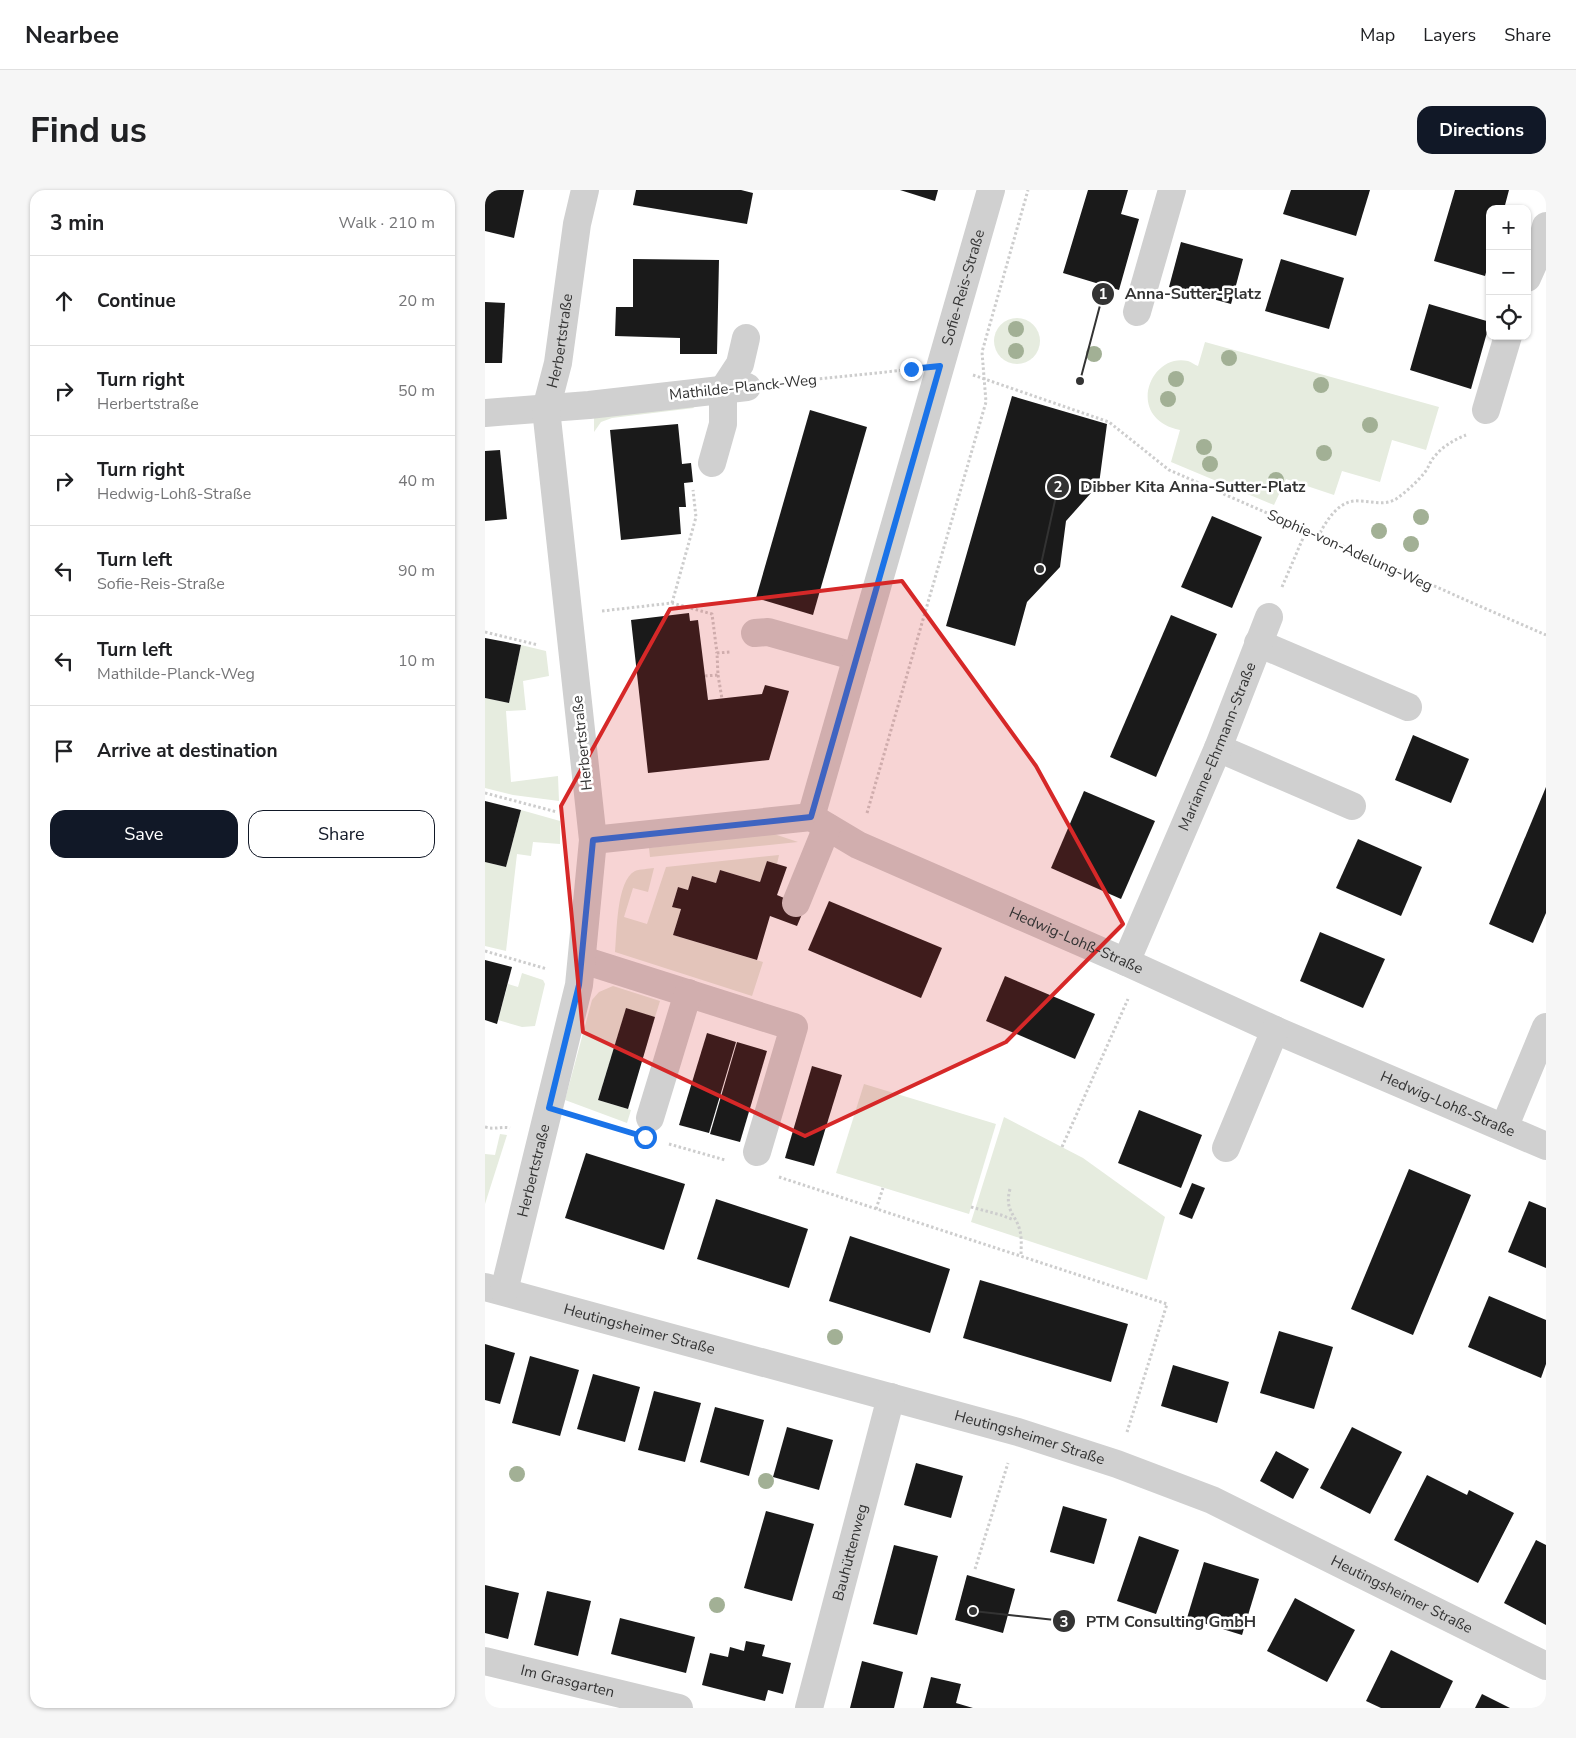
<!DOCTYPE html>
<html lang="en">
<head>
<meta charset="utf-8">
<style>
	body { margin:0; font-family:"Nunito Sans",sans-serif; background:#f6f6f6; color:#202124 }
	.controls { position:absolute; right:15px; top:15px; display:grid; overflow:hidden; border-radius:10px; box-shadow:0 1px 4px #0004 }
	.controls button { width:45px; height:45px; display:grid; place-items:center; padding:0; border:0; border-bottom:1px solid #e0e0e0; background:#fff; color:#202124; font:25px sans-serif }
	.stop { position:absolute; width:15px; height:15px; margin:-11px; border:4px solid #1a73e8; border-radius:50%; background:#fff }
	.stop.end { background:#1a73e8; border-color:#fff; box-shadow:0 1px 5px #0008 }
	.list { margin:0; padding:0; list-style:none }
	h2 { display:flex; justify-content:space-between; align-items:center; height:65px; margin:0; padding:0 20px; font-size:21px }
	h2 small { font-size:16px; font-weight:400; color:#757577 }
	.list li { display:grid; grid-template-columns:32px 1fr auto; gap:15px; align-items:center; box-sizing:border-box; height:90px; padding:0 20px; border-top:1px solid #e0e0e0 }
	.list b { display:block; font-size:19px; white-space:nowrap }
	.list p { margin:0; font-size:16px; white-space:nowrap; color:#757577 }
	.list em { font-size:16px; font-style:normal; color:#757577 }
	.actions { display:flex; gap:10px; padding:15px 20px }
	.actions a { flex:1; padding:11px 0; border:1px solid #111827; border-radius:15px; text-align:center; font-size:18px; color:#111827 }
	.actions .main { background:#111827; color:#fff }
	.icon { flex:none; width:28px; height:28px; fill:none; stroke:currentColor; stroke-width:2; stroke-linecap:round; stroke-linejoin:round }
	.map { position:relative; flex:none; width:1061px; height:1518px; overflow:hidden; border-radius:15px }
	header { display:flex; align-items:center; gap:30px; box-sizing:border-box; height:70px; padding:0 25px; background:#fff; border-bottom:1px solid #e0e0e0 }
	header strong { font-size:24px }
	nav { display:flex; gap:28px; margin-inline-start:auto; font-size:18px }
	.intro { display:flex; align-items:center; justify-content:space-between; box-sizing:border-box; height:120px; padding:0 30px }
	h1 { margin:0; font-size:35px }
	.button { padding:12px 22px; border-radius:15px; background:#111827; color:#fff; font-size:18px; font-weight:700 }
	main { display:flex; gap:30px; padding:0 30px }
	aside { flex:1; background:#fff; border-radius:15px; box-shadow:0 1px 4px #0004 }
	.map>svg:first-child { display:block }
</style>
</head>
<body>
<header>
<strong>Nearbee</strong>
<nav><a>Map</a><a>Layers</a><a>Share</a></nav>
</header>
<div class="intro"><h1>Find us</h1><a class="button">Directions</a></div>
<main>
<aside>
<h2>3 min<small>Walk · 210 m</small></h2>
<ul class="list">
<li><svg class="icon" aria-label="ahead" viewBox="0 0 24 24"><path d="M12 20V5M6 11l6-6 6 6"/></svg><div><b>Continue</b></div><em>20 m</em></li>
<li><svg class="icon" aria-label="right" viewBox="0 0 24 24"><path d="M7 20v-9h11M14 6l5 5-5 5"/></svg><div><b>Turn right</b><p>Herbertstraße</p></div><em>50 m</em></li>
<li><svg class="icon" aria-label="right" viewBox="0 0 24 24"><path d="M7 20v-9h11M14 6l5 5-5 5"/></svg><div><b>Turn right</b><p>Hedwig-Lohß-Straße</p></div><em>40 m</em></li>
<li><svg class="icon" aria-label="left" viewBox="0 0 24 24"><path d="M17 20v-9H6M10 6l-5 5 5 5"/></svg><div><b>Turn left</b><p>Sofie-Reis-Straße</p></div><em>90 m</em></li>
<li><svg class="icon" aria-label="left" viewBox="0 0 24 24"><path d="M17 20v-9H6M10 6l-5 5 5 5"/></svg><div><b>Turn left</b><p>Mathilde-Planck-Weg</p></div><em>10 m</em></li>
<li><svg class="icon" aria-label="arrive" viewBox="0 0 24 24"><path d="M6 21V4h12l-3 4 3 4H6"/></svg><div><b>Arrive at destination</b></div></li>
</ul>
<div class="actions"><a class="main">Save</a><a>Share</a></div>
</aside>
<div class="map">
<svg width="1061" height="1518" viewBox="0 0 1061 1518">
	<rect width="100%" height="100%" fill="#fff"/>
	<g fill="#e6ecdf">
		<circle cx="532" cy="151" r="23"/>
		<path d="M 720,152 L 954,217 L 941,260 L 907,250 L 895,292 L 857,281 L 849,305 L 801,289 L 789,315 L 686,272 L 695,240 C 639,228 665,162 703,171 C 706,172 710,175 713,176 Z"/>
		<path d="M 203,210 L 209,218 L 127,228 L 116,232 L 109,242 L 109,219 Z"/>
		<path d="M 36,455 L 61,461 L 64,486 L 38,491 L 41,520 L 21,521 L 26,592 L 73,586 L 74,611 L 28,605 L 0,598 L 0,508 L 24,513 Z"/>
		<path d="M 36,620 L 75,631 L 75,654 L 48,652 L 46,666 L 32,664 L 21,761 L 0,756 L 0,672 L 21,677 Z"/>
		<path d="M 289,644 L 313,652 L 165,667 L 164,658 Z"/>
		<path d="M 294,665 L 292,674 L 282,671 L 275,692 L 235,680 L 231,693 L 207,686 L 203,700 L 193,697 L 187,716 L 196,719 L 188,745 L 278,772 L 267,806 L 130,762 C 132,743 131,691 150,681 C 155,679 164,679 169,678 L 163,702 L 148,698 L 139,727 L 162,734 L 181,677 Z"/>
		<path d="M 37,783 L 58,790 L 60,794 L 50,836 L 37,837 L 13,830 L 23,794 L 33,797 Z"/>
		<path d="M 128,796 L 175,811 L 170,827 L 141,819 L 113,910 L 146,920 L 142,933 L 80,910 L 107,810 L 114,802 Z"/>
		<path d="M 379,894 L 511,934 L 484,1024 L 351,983 Z"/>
		<path d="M 519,927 L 598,968 L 680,1027 L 662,1090 L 486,1032 Z"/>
		<path d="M 15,944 L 22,945 L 0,1014 L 0,964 L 10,965 Z"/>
	</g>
	<g fill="#1a1a1a">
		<path d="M 0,0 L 39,0 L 29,48 L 0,41 Z"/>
		<path d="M 151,0 L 256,0 L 268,3 L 262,34 L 148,15 Z"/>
		<path d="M 415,0 L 453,0 L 450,11 Z"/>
		<path d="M 603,0 L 643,0 L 636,24 L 654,29 L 634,100 L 578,83 Z"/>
		<path d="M 806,0 L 885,0 L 871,46 L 798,24 Z"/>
		<path d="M 970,0 L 1024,0 L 1019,19 L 1005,19 L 1005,68 L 1000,86 L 949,71 Z"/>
		<path d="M 696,52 L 758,69 L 746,114 L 684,97 Z"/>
		<path d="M 148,69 L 234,70 L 232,164 L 195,164 L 195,148 L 130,146 L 131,117 L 148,117 Z"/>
		<path d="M 796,69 L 859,88 L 844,139 L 780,121 Z"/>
		<path d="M 0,112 L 20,113 L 17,173 L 0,173 Z"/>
		<path d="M 944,114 L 1005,132 L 986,199 L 925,180 Z"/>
		<path d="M 527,206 L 622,234 L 614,294 L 581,331 L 575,377 L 542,412 L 530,456 L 461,436 Z"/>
		<path d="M 325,220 L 382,237 L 328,425 L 271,408 Z"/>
		<path d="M 193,234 L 197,274 L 206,273 L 208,292 L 199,293 L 201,317 L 194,317 L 196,344 L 136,350 L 125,240 Z"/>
		<path d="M 15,260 L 22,329 L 0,331 L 0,261 Z"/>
		<path d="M 727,326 L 777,347 L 747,418 L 696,397 Z"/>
		<path d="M 204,423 L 205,431 L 213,430 L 223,510 L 277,504 L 280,495 L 304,501 L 284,570 L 163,583 L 146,430 Z"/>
		<path d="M 686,425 L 732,444 L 671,587 L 625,567 Z"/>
		<path d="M 0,448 L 36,455 L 24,513 L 0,508 Z"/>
		<path d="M 928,545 L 984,569 L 966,613 L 910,590 Z"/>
		<path d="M 1061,597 L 1061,723 L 1048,753 L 1004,734 Z"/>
		<path d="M 599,601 L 670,631 L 636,709 L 566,678 Z"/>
		<path d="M 0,611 L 36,620 L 21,677 L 0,672 Z"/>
		<path d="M 873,649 L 937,677 L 916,726 L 851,698 Z"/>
		<path d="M 282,671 L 302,677 L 292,705 L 320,717 L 312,736 L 285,726 L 272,770 L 188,745 L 196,719 L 187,717 L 193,697 L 203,700 L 207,686 L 231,693 L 235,680 L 275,692 Z"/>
		<path d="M 344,711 L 457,758 L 436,808 L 323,760 Z"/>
		<path d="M 835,742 L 900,769 L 878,818 L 815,791 Z"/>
		<path d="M 0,770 L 27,777 L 12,834 L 0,830 Z"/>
		<path d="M 520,786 L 610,824 L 590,869 L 501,831 Z"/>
		<path d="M 141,818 L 170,827 L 143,919 L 113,910 Z"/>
		<path d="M 222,843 L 251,852 L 224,943 L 194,935 Z"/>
		<path d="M 252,852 L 282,861 L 255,952 L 225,944 Z"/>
		<path d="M 327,876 L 357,885 L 329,976 L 300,968 Z"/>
		<path d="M 654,920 L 717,945 L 696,998 L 633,973 Z"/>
		<path d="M 101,963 L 200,994 L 179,1060 L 80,1028 Z"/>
		<path d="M 924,979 L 986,1005 L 928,1145 L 866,1119 Z"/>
		<path d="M 707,993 L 720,998 L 707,1029 L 694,1024 Z"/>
		<path d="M 231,1009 L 323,1039 L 304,1098 L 212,1069 Z"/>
		<path d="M 1044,1011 L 1061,1018 L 1061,1078 L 1023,1062 Z"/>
		<path d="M 365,1046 L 465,1079 L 445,1143 L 344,1111 Z"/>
		<path d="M 495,1090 L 643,1134 L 626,1192 L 478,1148 Z"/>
		<path d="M 1004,1106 L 1061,1130 L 1061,1174 L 1056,1188 L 983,1157 Z"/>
		<path d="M 794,1141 L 848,1157 L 829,1219 L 775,1203 Z"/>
		<path d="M 0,1154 L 30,1163 L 15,1214 L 0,1210 Z"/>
		<path d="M 45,1166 L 94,1180 L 75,1246 L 27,1233 Z"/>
		<path d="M 688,1175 L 744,1192 L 732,1233 L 676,1216 Z"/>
		<path d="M 108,1184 L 155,1197 L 140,1252 L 92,1239 Z"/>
		<path d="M 169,1201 L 216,1213 L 200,1272 L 153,1260 Z"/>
		<path d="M 230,1217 L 279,1230 L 264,1286 L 215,1272 Z"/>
		<path d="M 302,1237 L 348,1250 L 334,1300 L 288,1287 Z"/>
		<path d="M 867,1237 L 917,1262 L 885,1324 L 835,1298 Z"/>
		<path d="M 791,1261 L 824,1279 L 808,1309 L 775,1291 Z"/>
		<path d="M 431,1273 L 478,1286 L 466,1328 L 419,1315 Z"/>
		<path d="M 942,1285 L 982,1305 L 984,1300 L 1029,1323 L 993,1393 L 909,1350 Z"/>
		<path d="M 578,1316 L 622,1329 L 609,1374 L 565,1362 Z"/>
		<path d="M 281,1321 L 329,1334 L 307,1411 L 259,1398 Z"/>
		<path d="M 654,1346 L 694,1360 L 671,1424 L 632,1411 Z"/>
		<path d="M 1051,1350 L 1061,1355 L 1061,1435 L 1019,1413 Z"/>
		<path d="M 409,1355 L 453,1366 L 432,1445 L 388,1434 Z"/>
		<path d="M 719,1372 L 774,1389 L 757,1445 L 702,1428 Z"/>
		<path d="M 482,1385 L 530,1399 L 518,1443 L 470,1430 Z"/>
		<path d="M 0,1395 L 34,1403 L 23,1449 L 0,1443 Z"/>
		<path d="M 62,1401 L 106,1411 L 93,1466 L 49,1455 Z"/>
		<path d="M 810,1408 L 870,1440 L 842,1492 L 782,1461 Z"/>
		<path d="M 135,1428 L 210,1447 L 201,1483 L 126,1464 Z"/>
		<path d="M 261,1451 L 280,1455 L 277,1466 L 306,1473 L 298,1504 L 283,1500 L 280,1511 L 217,1495 L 225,1463 L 243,1467 L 245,1457 L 259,1461 Z"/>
		<path d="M 906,1460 L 968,1491 L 955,1518 L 896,1518 L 881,1511 Z"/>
		<path d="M 377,1471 L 418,1482 L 409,1518 L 365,1518 Z"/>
		<path d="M 446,1487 L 476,1494 L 471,1513 L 488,1518 L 438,1518 Z"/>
		<path d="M 997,1504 L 1025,1518 L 990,1518 Z"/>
	</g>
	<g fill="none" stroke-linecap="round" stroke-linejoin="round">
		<g stroke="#cdcdcd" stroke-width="3" stroke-dasharray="2.5 2.5" stroke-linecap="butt">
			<path d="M 488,185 L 624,232 L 684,280 L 1061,445"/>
			<path d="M 295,193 L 420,180"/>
			<path d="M 833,347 C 841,331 854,309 874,311 C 887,311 899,316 911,309 C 921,302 932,292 940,282 C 944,277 945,271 950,266 C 958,256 969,250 981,245"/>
			<path d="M 797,397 L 821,341"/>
			<path d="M 187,413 L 211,327 L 208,300"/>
			<path d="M 117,421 L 187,413 L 227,424 L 232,463"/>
			<path d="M 0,442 L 53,455"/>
			<path d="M 233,485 L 237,509"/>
			<path d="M 220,486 L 233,485 L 232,463 L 245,462"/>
			<path d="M 0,603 L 72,622"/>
			<path d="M 382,623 L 501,212 L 497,162 L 543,0"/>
			<path d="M 0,761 L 62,779"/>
			<path d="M 95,928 L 135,939"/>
			<path d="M 0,937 C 10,940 16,936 25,938"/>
			<path d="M 184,954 L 240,970"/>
			<path d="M 577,957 L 643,809"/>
			<path d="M 294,987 L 682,1114 L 642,1242"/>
			<path d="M 525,999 C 519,1021 531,1024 535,1041 C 537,1049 536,1058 536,1066"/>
			<path d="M 486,1017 L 516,1025 L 529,1030"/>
			<path d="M 391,1019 L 398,998"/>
			<path d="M 490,1379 L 523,1273"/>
		</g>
		<g stroke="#d0d0d0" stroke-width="28">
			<path d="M 1042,88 L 1055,59 L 1061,36"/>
			<path d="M 652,122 L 687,0"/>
			<path d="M 1001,220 L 1023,146"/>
			<path d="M 0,223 L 104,215 L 262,197"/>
			<path d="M 227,273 L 238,234 L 238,200 L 255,174 L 261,148"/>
			<path d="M 270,443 L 283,442 L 372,467"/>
			<path d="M 773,453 L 923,517"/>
			<path d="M 733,558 L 867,616"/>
			<path id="s1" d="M 326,627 L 506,0"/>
			<path id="s2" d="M 108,650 L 326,627 L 373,655 L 641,772 L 790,840 L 1061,956"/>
			<path d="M 311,713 L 342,637"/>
			<path d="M 98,770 L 309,837 L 272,962"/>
			<path id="s3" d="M 641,772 L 733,558 L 784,427"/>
			<path d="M 165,928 L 203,803"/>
			<path d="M 1019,938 L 1061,837"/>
			<path d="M 741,958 L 790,840"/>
			<path id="s4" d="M 0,1097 L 533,1242 L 632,1274 L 727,1310 L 1061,1476"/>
			<path id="s5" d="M 19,1101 L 94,795 L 108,650 L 61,219 L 73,173 L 92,34 L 100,0"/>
			<path id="s6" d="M 0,1471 L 194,1518"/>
			<path id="s7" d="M 324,1518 L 406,1207"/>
		</g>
	</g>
	<g fill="#a2b095">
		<circle cx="531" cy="139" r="8"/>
		<circle cx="531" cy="161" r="8"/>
		<circle cx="609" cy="164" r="8"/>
		<circle cx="744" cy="168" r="8"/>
		<circle cx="691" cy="189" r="8"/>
		<circle cx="836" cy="195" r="8"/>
		<circle cx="683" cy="209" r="8"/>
		<circle cx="885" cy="235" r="8"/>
		<circle cx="719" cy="257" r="8"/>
		<circle cx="839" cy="263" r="8"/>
		<circle cx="725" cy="274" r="8"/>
		<circle cx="791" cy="290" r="8"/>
		<circle cx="936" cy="327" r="8"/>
		<circle cx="894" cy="341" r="8"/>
		<circle cx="926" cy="354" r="8"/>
		<circle cx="350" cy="1147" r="8"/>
		<circle cx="32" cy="1284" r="8"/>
		<circle cx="281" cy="1291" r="8"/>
		<circle cx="232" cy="1415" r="8"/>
	</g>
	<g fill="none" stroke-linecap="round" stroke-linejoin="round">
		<path stroke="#1a73e8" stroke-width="6" d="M 160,947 L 64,918 L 94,795 L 108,650 L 326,627 L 455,176 L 426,179"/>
	</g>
	<path fill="#d62828" fill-opacity="0.2" stroke="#d62828" stroke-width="4" stroke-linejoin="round" d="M 417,391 L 551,576 L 638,734 L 521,852 L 320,946 L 98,842 L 76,616 L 185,419 Z"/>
	<g text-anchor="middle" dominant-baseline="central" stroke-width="5" stroke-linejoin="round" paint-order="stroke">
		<g font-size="15" fill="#333" stroke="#fff">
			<text stroke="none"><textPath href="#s1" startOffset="551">Sofie-Reis-Straße</textPath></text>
			<text stroke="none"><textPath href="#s5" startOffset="964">Herbertstraße</textPath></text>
			<text transform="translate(258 197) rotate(-6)">Mathilde-Planck-Weg</text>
			<text transform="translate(865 360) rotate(24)">Sophie-von-Adelung-Weg</text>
			<text transform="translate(97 553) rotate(-96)">Herbertstraße</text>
			<text stroke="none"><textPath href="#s3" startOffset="234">Marianne-Ehrmann-Straße</textPath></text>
			<text stroke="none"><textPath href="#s2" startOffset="512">Hedwig-Lohß-Straße</textPath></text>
			<text stroke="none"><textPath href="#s2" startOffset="918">Hedwig-Lohß-Straße</textPath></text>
			<text stroke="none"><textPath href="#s5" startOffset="124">Herbertstraße</textPath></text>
			<text stroke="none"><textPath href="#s4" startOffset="160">Heutingsheimer Straße</textPath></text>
			<text stroke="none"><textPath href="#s4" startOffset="565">Heutingsheimer Straße</textPath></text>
			<text stroke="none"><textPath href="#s7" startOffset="161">Bauhüttenweg</textPath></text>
			<text stroke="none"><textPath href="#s4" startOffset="970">Heutingsheimer Straße</textPath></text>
			<text stroke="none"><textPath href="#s6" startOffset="85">Im Grasgarten</textPath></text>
		</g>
	</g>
	<path fill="none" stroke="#333" stroke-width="2" d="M595 191L618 104M555 379L573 297M488 1421L579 1431"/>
	<g fill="#333" stroke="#fff" stroke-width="2">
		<circle cx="595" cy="191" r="5"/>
		<circle cx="555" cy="379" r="5"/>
		<circle cx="488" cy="1421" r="5"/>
		<circle cx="618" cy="104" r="12"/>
		<circle cx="573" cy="297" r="12"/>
		<circle cx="579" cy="1431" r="12"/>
	</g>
	<g font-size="15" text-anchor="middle" font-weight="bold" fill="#fff">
		<text x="618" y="109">1</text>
		<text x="573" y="302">2</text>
		<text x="579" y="1437">3</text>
	</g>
	<g font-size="16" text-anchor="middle" font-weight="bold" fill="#333" stroke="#fff" stroke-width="5" stroke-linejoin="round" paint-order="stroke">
		<text x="708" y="109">Anna-Sutter-Platz</text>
		<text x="708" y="302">Dibber Kita Anna-Sutter-Platz</text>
		<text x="686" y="1437">PTM Consulting GmbH</text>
	</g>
</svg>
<div class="controls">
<button>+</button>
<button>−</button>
<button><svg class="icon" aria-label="locate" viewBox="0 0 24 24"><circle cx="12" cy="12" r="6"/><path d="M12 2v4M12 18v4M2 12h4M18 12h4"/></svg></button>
</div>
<div class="stop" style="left:160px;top:947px"></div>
<div class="stop end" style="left:426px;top:179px"></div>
</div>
</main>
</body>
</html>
